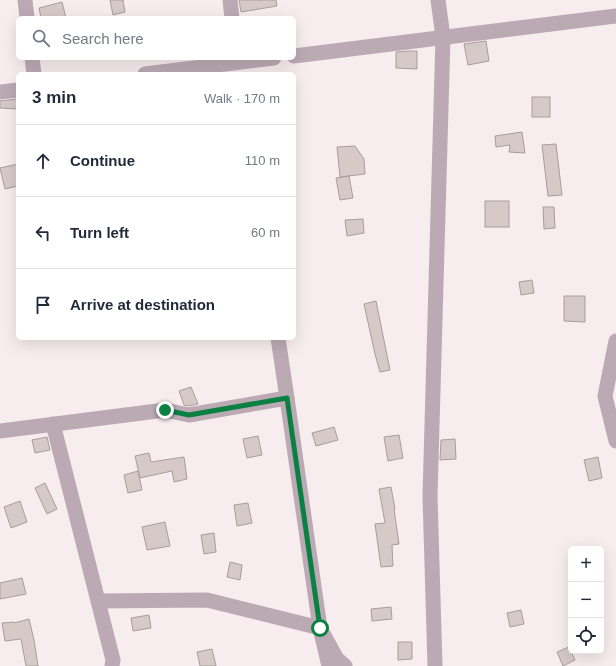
<!DOCTYPE html>
<html lang="en">
<head>
<meta charset="utf-8">
<style>
	body { margin:0; font-family:Arial,sans-serif; background:#f6f6f7; color:#1f2937 }
	.controls { position:absolute; right:12px; bottom:12px; display:grid; overflow:hidden; border-radius:6px; box-shadow:0 4px 16px #0002 }
	.controls button { width:36px; height:36px; display:grid; place-items:center; padding:0; border:0; border-bottom:1px solid #e0e1e3; background:#fff; color:#1f2937; font:20px sans-serif }
	.stop { position:absolute; width:12px; height:12px; margin:-9px; border:3px solid #0b8043; border-radius:50%; background:#fff }
	.stop.end { background:#0b8043; border-color:#fff; box-shadow:0 1px 4px #0008 }
	.list { margin:0; padding:0; list-style:none }
	h2 { display:flex; justify-content:space-between; align-items:center; height:52px; margin:0; padding:0 16px; font-size:17px }
	h2 small { font-size:13px; font-weight:400; color:#747a83 }
	.list li { display:grid; grid-template-columns:26px 1fr auto; gap:12px; align-items:center; box-sizing:border-box; height:72px; padding:0 16px; border-top:1px solid #e0e1e3 }
	.list b { display:block; font-size:15px; white-space:nowrap }
	.list em { font-size:13px; font-style:normal; color:#747a83 }
	.icon { flex:none; width:22px; height:22px; fill:none; stroke:currentColor; stroke-width:2; stroke-linecap:round; stroke-linejoin:round }
	.map { position:relative; flex:none; width:616px; height:666px; overflow:hidden }
	.search { position:absolute; background:#fff; box-shadow:0 4px 16px #0002; left:16px; top:16px; width:280px; height:44px; display:flex; align-items:center; gap:10px; box-sizing:border-box; padding:0 14px; border-radius:6px; color:#747a83; font-size:15px }
	.panel { position:absolute; background:#fff; box-shadow:0 4px 16px #0002; left:16px; top:72px; width:280px; height:268px; border-radius:6px }
	.map>svg:first-child { display:block }
</style>
</head>
<body>
<div class="map">
<svg width="616" height="666" viewBox="0 0 616 666">
	<rect width="100%" height="100%" fill="#f7ecee"/>
	<g fill="#d6cac9" stroke="#a99d9c">
		<path d="M 110,0 L 123,0 L 125,12 L 113,15 Z"/>
		<path d="M 239,0 L 276,0 L 277,6 L 241,12 Z"/>
		<path d="M 62,2 L 66,18 L 41,18 L 39,8 Z"/>
		<path d="M 486,41 L 489,61 L 468,65 L 464,44 Z"/>
		<path d="M 409,51 L 417,51 L 417,69 L 396,68 L 396,52 Z"/>
		<rect x="532" y="97" width="18" height="20"/>
		<path d="M 17,99 L 17,109 L 0,108 L 0,101 Z"/>
		<path d="M 522,132 L 525,153 L 509,152 L 510,145 L 496,147 L 495,136 Z"/>
		<path d="M 556,144 L 562,195 L 548,196 L 542,145 Z"/>
		<path d="M 355,146 L 364,159 L 365,174 L 340,177 L 337,147 Z"/>
		<path d="M 18,164 L 18,186 L 5,189 L 0,168 Z"/>
		<path d="M 349,176 L 353,198 L 340,200 L 336,178 Z"/>
		<rect x="485" y="201" width="24" height="26"/>
		<path d="M 543,207 L 554,207 L 555,228 L 544,229 Z"/>
		<path d="M 363,219 L 364,233 L 347,236 L 345,220 Z"/>
		<path d="M 532,280 L 534,293 L 521,295 L 519,282 Z"/>
		<path d="M 564,296 L 585,296 L 585,322 L 564,321 Z"/>
		<path d="M 376,301 L 390,370 L 380,372 L 375,354 L 364,304 Z"/>
		<path d="M 191,387 L 198,404 L 189,406 L 184,405 L 179,391 Z"/>
		<path d="M 334,427 L 338,440 L 316,446 L 312,433 Z"/>
		<path d="M 399,435 L 403,458 L 388,461 L 384,437 Z"/>
		<path d="M 258,436 L 262,455 L 247,458 L 243,439 Z"/>
		<path d="M 47,437 L 50,450 L 35,453 L 32,440 Z"/>
		<path d="M 455,439 L 456,459 L 440,460 L 441,440 Z"/>
		<path d="M 149,453 L 151,462 L 184,457 L 187,479 L 174,482 L 172,471 L 140,478 L 135,456 Z"/>
		<path d="M 598,457 L 602,478 L 589,481 L 584,460 Z"/>
		<path d="M 138,471 L 142,490 L 128,493 L 124,475 Z"/>
		<path d="M 45,483 L 57,509 L 47,514 L 35,488 Z"/>
		<path d="M 391,487 L 395,509 L 394,509 L 399,544 L 392,545 L 393,566 L 381,567 L 375,524 L 385,523 L 379,489 Z"/>
		<path d="M 20,501 L 27,522 L 11,528 L 4,507 Z"/>
		<path d="M 248,503 L 252,523 L 237,526 L 234,505 Z"/>
		<path d="M 165,522 L 170,546 L 147,550 L 142,527 Z"/>
		<path d="M 214,533 L 216,552 L 204,554 L 201,535 Z"/>
		<path d="M 230,562 L 242,565 L 240,580 L 227,577 Z"/>
		<path d="M 22,578 L 26,594 L 0,599 L 0,583 Z"/>
		<path d="M 391,607 L 392,619 L 372,621 L 371,609 Z"/>
		<path d="M 521,610 L 524,624 L 510,627 L 507,613 Z"/>
		<path d="M 149,615 L 151,628 L 133,631 L 131,618 Z"/>
		<path d="M 29,619 L 34,640 L 38,666 L 26,666 L 21,639 L 5,641 L 2,623 L 14,622 L 14,623 Z"/>
		<path d="M 398,642 L 412,642 L 412,659 L 398,660 Z"/>
		<path d="M 569,647 L 575,660 L 563,666 L 557,652 Z"/>
		<path d="M 212,649 L 216,666 L 200,666 L 197,652 Z"/>
	</g>
	<g fill="none" stroke-linecap="round" stroke-linejoin="round">
		<g stroke="#bbaab4" stroke-width="15">
			<path d="M 25,0 L 27,18"/>
			<path d="M 230,0 L 232,18"/>
			<path d="M 294,56 L 616,16"/>
			<path d="M 32,58 L 34,74"/>
			<path d="M 145,74 L 274,58"/>
			<path d="M 0,92 L 18,90"/>
			<path d="M 278,338 L 287,398"/>
			<path d="M 616,341 L 605,396 L 616,441"/>
			<path d="M 53,424 L 98,601 L 207,600 L 320,628 L 329,666"/>
			<path d="M 0,431 L 165,410 L 189,415 L 287,398 L 320,628 L 337,659 L 345,666"/>
			<path d="M 98,601 L 113,660 L 112,666"/>
			<path d="M 435,666 L 430,496 L 443,37 L 438,0"/>
		</g>
	</g>
	<g fill="none" stroke-linecap="round" stroke-linejoin="round">
		<path stroke="#0b8043" stroke-width="5" d="M 165,410 L 189,415 L 287,398 L 320,628"/>
	</g>
</svg>
<div class="controls">
<button>+</button>
<button>−</button>
<button><svg class="icon" aria-label="locate" viewBox="0 0 24 24"><circle cx="12" cy="12" r="6"/><path d="M12 2v4M12 18v4M2 12h4M18 12h4"/></svg></button>
</div>
<div class="stop" style="left:320px;top:628px"></div>
<div class="stop end" style="left:165px;top:410px"></div>
<div class="search"><svg class="icon" aria-label="search" viewBox="0 0 24 24"><circle cx="10" cy="10" r="6"/><path d="M15 15l6 6"/></svg>Search here</div>
<section class="panel">
<h2>3 min<small>Walk · 170 m</small></h2>
<ul class="list">
<li><svg class="icon" aria-label="ahead" viewBox="0 0 24 24"><path d="M12 20V5M6 11l6-6 6 6"/></svg><div><b>Continue</b></div><em>110 m</em></li>
<li><svg class="icon" aria-label="left" viewBox="0 0 24 24"><path d="M17 20v-9H6M10 6l-5 5 5 5"/></svg><div><b>Turn left</b></div><em>60 m</em></li>
<li><svg class="icon" aria-label="arrive" viewBox="0 0 24 24"><path d="M6 21V4h12l-3 4 3 4H6"/></svg><div><b>Arrive at destination</b></div></li>
</ul>
</section>
</div>
</body>
</html>
